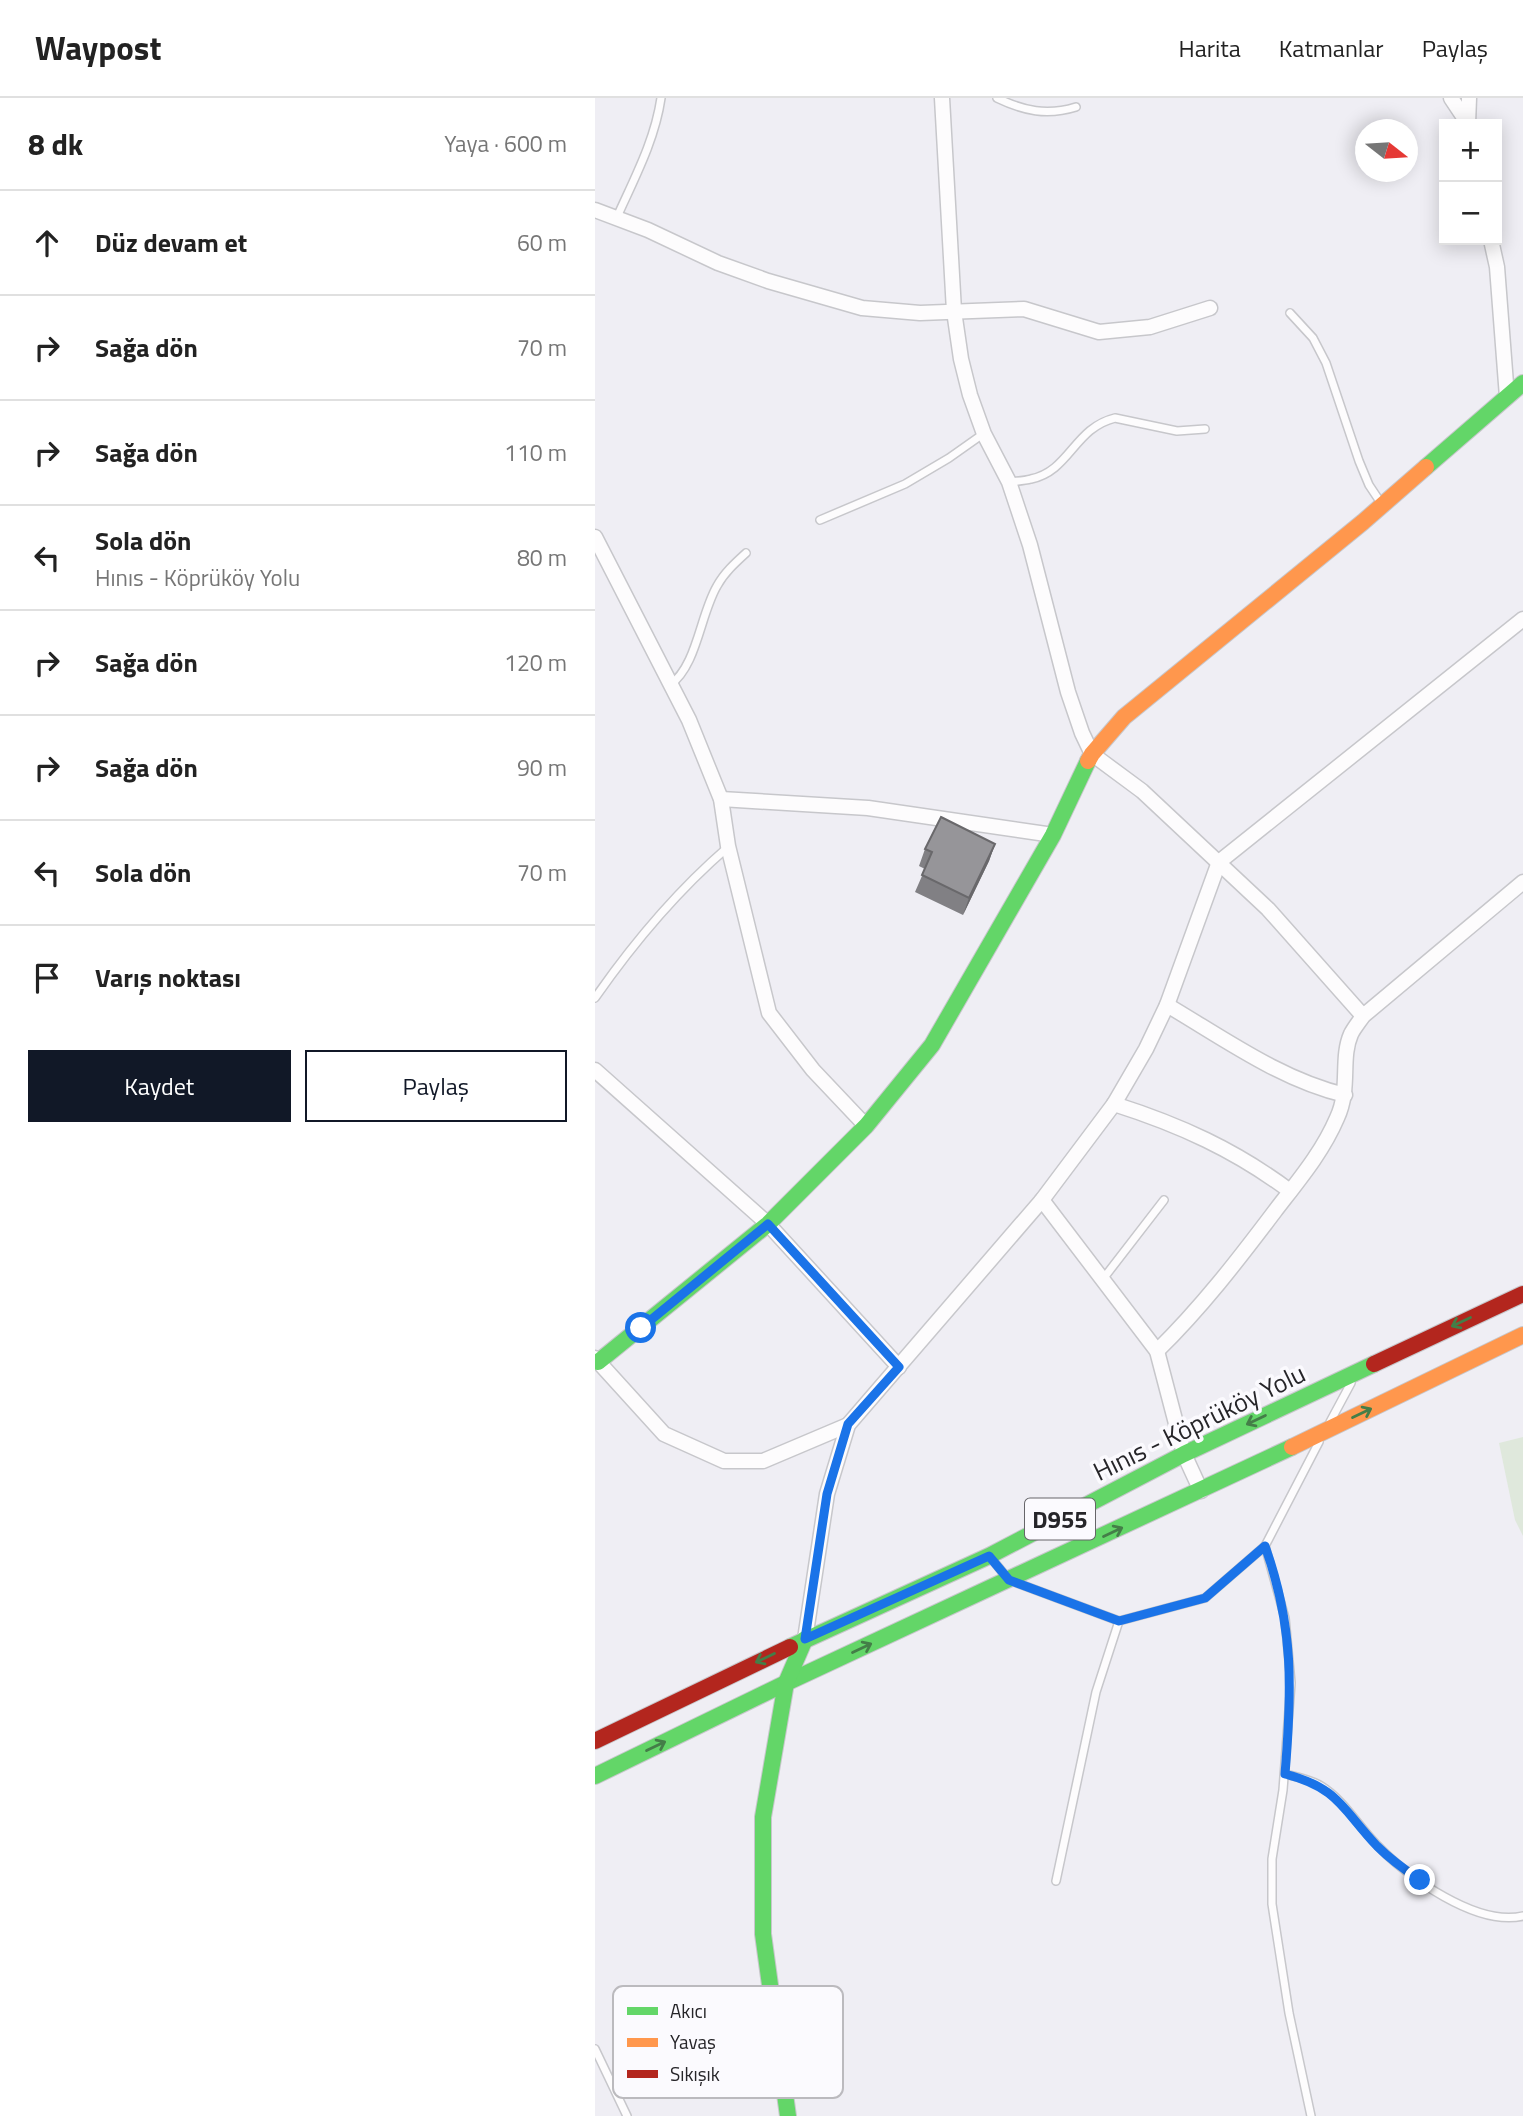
<!DOCTYPE html>
<html lang="tr">
<head>
<meta charset="utf-8">
<style>
	body { margin:0; font-family:"Titillium Web",sans-serif; background:#f6f6f6; color:#222 }
	.controls { position:absolute; right:21px; top:21px; display:grid; overflow:hidden; border-radius:0px; box-shadow:0 4px 18px #0003 }
	.controls button { width:63px; height:63px; display:grid; place-items:center; padding:0; border:0; border-bottom:2px solid #e0e0e0; background:#fff; color:#222; font:35px sans-serif }
	.compass { position:absolute; left:760px; top:21px; width:63px; height:63px; border-radius:50%; background:#fff; box-shadow:0 4px 18px #0003; rotate:107deg }
	.stop { position:absolute; width:21px; height:21px; margin:-16px; border:5px solid #1a73e8; border-radius:50%; background:#fff }
	.stop.end { background:#1a73e8; border-color:#fff; box-shadow:0 2px 7px #0008 }
	.list { margin:0; padding:0; list-style:none }
	h2 { display:flex; justify-content:space-between; align-items:center; height:91px; margin:0; padding:0 28px; font-size:30px }
	h2 small { font-size:23px; font-weight:400; color:#767676 }
	.list li { display:grid; grid-template-columns:46px 1fr auto; gap:21px; align-items:center; box-sizing:border-box; height:105px; padding:0 28px; border-top:2px solid #e0e0e0 }
	.list b { display:block; font-size:26px; white-space:nowrap }
	.list p { margin:0; font-size:23px; white-space:nowrap; color:#767676 }
	.list em { font-size:23px; font-style:normal; color:#767676 }
	.actions { display:flex; gap:14px; padding:21px 28px }
	.actions a { flex:1; padding:16px 0; border:2px solid #111827; border-radius:0px; text-align:center; font-size:24px; color:#111827 }
	.actions .main { background:#111827; color:#fff }
	.icon { flex:none; width:38px; height:38px; fill:none; stroke:currentColor; stroke-width:2; stroke-linecap:round; stroke-linejoin:round }
	.map { position:relative; flex:none; width:928px; height:2018px; overflow:hidden }
	header { display:flex; align-items:center; gap:42px; box-sizing:border-box; height:98px; padding:0 35px; background:#fff; border-bottom:2px solid #e0e0e0 }
	header strong { font-size:33px }
	nav { display:flex; gap:38px; margin-inline-start:auto; font-size:24px }
	main { display:flex }
	aside { flex:1; background:#fff }
	.map>svg:first-child { display:block }
</style>
</head>
<body>
<header>
<strong>Waypost</strong>
<nav><a>Harita</a><a>Katmanlar</a><a>Paylaş</a></nav>
</header>
<main>
<aside>
<h2>8 dk<small>Yaya · 600 m</small></h2>
<ul class="list">
<li><svg class="icon" aria-label="ahead" viewBox="0 0 24 24"><path d="M12 20V5M6 11l6-6 6 6"/></svg><div><b>Düz devam et</b></div><em>60 m</em></li>
<li><svg class="icon" aria-label="right" viewBox="0 0 24 24"><path d="M7 20v-9h11M14 6l5 5-5 5"/></svg><div><b>Sağa dön</b></div><em>70 m</em></li>
<li><svg class="icon" aria-label="right" viewBox="0 0 24 24"><path d="M7 20v-9h11M14 6l5 5-5 5"/></svg><div><b>Sağa dön</b></div><em>110 m</em></li>
<li><svg class="icon" aria-label="left" viewBox="0 0 24 24"><path d="M17 20v-9H6M10 6l-5 5 5 5"/></svg><div><b>Sola dön</b><p>Hınıs - Köprüköy Yolu</p></div><em>80 m</em></li>
<li><svg class="icon" aria-label="right" viewBox="0 0 24 24"><path d="M7 20v-9h11M14 6l5 5-5 5"/></svg><div><b>Sağa dön</b></div><em>120 m</em></li>
<li><svg class="icon" aria-label="right" viewBox="0 0 24 24"><path d="M7 20v-9h11M14 6l5 5-5 5"/></svg><div><b>Sağa dön</b></div><em>90 m</em></li>
<li><svg class="icon" aria-label="left" viewBox="0 0 24 24"><path d="M17 20v-9H6M10 6l-5 5 5 5"/></svg><div><b>Sola dön</b></div><em>70 m</em></li>
<li><svg class="icon" aria-label="arrive" viewBox="0 0 24 24"><path d="M6 21V4h12l-3 4 3 4H6"/></svg><div><b>Varış noktası</b></div></li>
</ul>
<div class="actions"><a class="main">Kaydet</a><a>Paylaş</a></div>
</aside>
<div class="map">
<svg width="928" height="2018" viewBox="0 0 928 2018">
	<rect width="100%" height="100%" fill="#efeef4"/>
	<path fill="#dfe8dc" d="M 928,1339 L 928,1438 L 920,1422 L 904,1345 Z"/>
	<g fill="none" stroke-linecap="round" stroke-linejoin="round">
		<defs>
			<g id="lane">
				<path d="M 402,0 C 429,13 452,18 481,9"/>
				<path d="M 22,119 C 39,81 60,42 66,0"/>
				<path d="M 695,215 L 718,240 L 731,265 L 764,363 L 774,387 L 786,405"/>
				<path d="M 414,384 C 421,383 429,383 436,381 C 475,373 479,330 520,320 L 582,333 L 610,331"/>
				<path d="M 225,422 L 310,386 L 354,360 L 388,336"/>
				<path d="M 75,587 C 102,568 105,517 122,488 C 129,475 140,465 151,455"/>
				<path d="M 0,900 C 39,844 81,794 133,749"/>
				<path d="M 508,1181 L 569,1102"/>
				<path d="M 735,1324 L 756,1285"/>
				<path d="M 670,1448 L 690,1520 L 696,1585 L 688,1692 L 677,1761 L 677,1806 L 694,1915 L 716,2018"/>
				<path d="M 396,1460 L 414,1482 L 524,1523 L 610,1500 L 670,1448 L 724,1344"/>
				<path d="M 690,1676 C 702,1679 715,1681 726,1688 C 749,1702 763,1728 782,1747 C 812,1779 882,1829 928,1818"/>
				<path d="M 461,1783 L 501,1594 L 524,1523"/>
				<path d="M 0,1951 L 32,2018"/>
			</g>
			<g id="street">
				<path d="M 347,0 L 359,213 L 366,261 L 375,297 L 389,336 L 414,384 L 435,447 L 473,594 L 487,635 L 497,656 L 547,693 L 673,811 L 768,918"/>
				<path d="M 856,0 L 872,24"/>
				<path d="M 873,26 L 874,0"/>
				<path d="M 0,112 L 53,132 L 123,165 L 173,183 L 267,210 L 325,215 L 429,211 L 504,234 L 555,229 L 615,210"/>
				<path d="M 896,142 L 902,169 L 912,299"/>
				<path d="M 0,439 L 94,622 L 126,701 L 133,748 L 174,915 L 218,972 L 271,1028"/>
				<path d="M 126,701 L 273,710 L 458,737"/>
				<path d="M 572,907 C 628,940 686,982 750,997"/>
				<path d="M 0,972 L 173,1126 L 304,1269"/>
				<path d="M 519,1006 C 585,1027 640,1052 695,1093"/>
				<path d="M 447,1102 L 562,1253 L 589,1356 L 606,1393"/>
				<path d="M 562,1253 C 606,1210 643,1162 680,1113 C 703,1083 727,1055 742,1020 C 756,990 745,961 756,936 C 759,930 764,924 768,918 L 928,784"/>
				<path d="M 0,1260 L 69,1336 L 129,1363 L 168,1363 L 253,1327"/>
				<path d="M 210,1541 L 232,1396 L 253,1327 L 447,1102 L 519,1006 L 551,951 L 572,907 L 624,764 L 928,521"/>
			</g>
			<g id="fast">
				<path d="M 831,369 L 928,285"/>
				<path d="M 3,1264 L 173,1126 L 271,1028 L 337,947 L 458,737 L 493,663"/>
				<path d="M 195,1549 L 394,1458 L 589,1356 L 779,1266"/>
				<path d="M 0,1678 L 191,1585 L 697,1349"/>
				<path d="M 193,2018 L 168,1836 L 168,1719 L 191,1585 L 210,1541"/>
			</g>
			<g id="slow">
				<path d="M 493,663 L 497,656 L 529,619 L 768,424 L 831,369"/>
				<path d="M 697,1349 L 928,1237"/>
			</g>
			<g id="jam">
				<path d="M 779,1266 L 928,1196"/>
				<path d="M 0,1643 L 195,1549"/>
			</g>
		</defs>
		<use href="#lane" stroke="#c7c7cb" stroke-width="10"/>
		<use href="#street" stroke="#c7c7cb" stroke-width="17"/>
		<use href="#fast" stroke="#c7c7cb" stroke-width="18"/>
		<use href="#slow" stroke="#c7c7cb" stroke-width="18"/>
		<use href="#jam" stroke="#c7c7cb" stroke-width="18"/>
		<use href="#lane" stroke="#fdfcfd" stroke-width="7"/>
		<use href="#street" stroke="#fdfcfd" stroke-width="14"/>
		<use href="#fast" stroke="#63d668" stroke-width="16"/>
		<use href="#slow" stroke="#ff974d" stroke-width="16"/>
		<use href="#jam" stroke="#b3261e" stroke-width="16"/>
	</g>
	<path fill="#818084" d="M 400,746 L 394,763 L 368,817 L 320,794 L 330,771 L 324,768 L 330,751 Z"/>
	<path fill="#69686b" d="M 400,746 L 394,763 L 368,817 L 374,800 Z"/>
	<path fill="#969599" stroke="#69686b" stroke-width="2" d="M 346,719 L 400,746 L 374,800 L 327,777 L 337,754 L 330,751 Z"/>
	<defs><path id="oneway-shaft" d="M-6 0H5M1.5-3L5.5 0L1.5 3" fill="none" stroke-width="1.6" stroke-linecap="round" stroke-linejoin="round" transform="scale(1.75)"/></defs>
	<g stroke="#447e48">
		<use href="#oneway-shaft" transform="translate(866 1224) rotate(155)"/>
		<use href="#oneway-shaft" transform="translate(767 1315) rotate(-26)"/>
		<use href="#oneway-shaft" transform="translate(661 1322) rotate(154)"/>
		<use href="#oneway-shaft" transform="translate(518 1434) rotate(-25)"/>
		<use href="#oneway-shaft" transform="translate(267 1550) rotate(-25)"/>
		<use href="#oneway-shaft" transform="translate(170 1560) rotate(154)"/>
		<use href="#oneway-shaft" transform="translate(61 1648) rotate(-26)"/>
	</g>
	<g fill="none" stroke-linecap="round" stroke-linejoin="round">
		<path stroke="#1a73e8" stroke-width="9" d="M 46,1230 L 173,1126 L 304,1269 L 253,1326 L 232,1396 L 210,1541 L 394,1458 L 414,1482 L 524,1523 L 610,1500 L 670,1448 C 699,1529 697,1592 690,1676 C 744,1690 747,1711 782,1748 C 795,1761 810,1772 825,1782"/>
	</g>
	<g text-anchor="middle" dominant-baseline="central" stroke-width="7" stroke-linejoin="round" paint-order="stroke">
		<rect fill="#fbfafe" stroke="#666569" stroke-width="2" x="430" y="1400.5" width="70" height="41" rx="5"/>
		<g font-size="24" font-weight="bold" fill="#262529">
			<text x="465" y="1421">D955</text>
		</g>
		<g font-size="26" fill="#262529" stroke="#fbfafe">
			<text transform="translate(604 1324) rotate(-26)">Hınıs - Köprüköy Yolu</text>
		</g>
	</g>
	<rect x="18" y="1888" width="230" height="112" rx="10" fill="#fbfafe" stroke="#bbbabe" stroke-width="2"/>
	<rect x="32" y="1909" width="31" height="8" fill="#63d668"/>
	<rect x="32" y="1940" width="31" height="9" fill="#ff974d"/>
	<rect x="32" y="1972" width="31" height="8" fill="#b3261e"/>
	<g font-size="19" fill="#262529">
		<text x="75" y="1920">Akıcı</text>
		<text x="75" y="1951">Yavaş</text>
		<text x="75" y="1983">Sıkışık</text>
	</g>
</svg>
<div class="controls">
<button>+</button>
<button>−</button>
</div>
<svg class="compass" viewBox="-18 -18 36 36"><path d="M0-13l5 13h-10z" fill="#e53935"/><path d="M0 13l5-13h-10z" fill="#767676"/></svg>
<div class="stop" style="left:46px;top:1230px"></div>
<div class="stop end" style="left:825px;top:1782px"></div>
</div>
</main>
</body>
</html>
